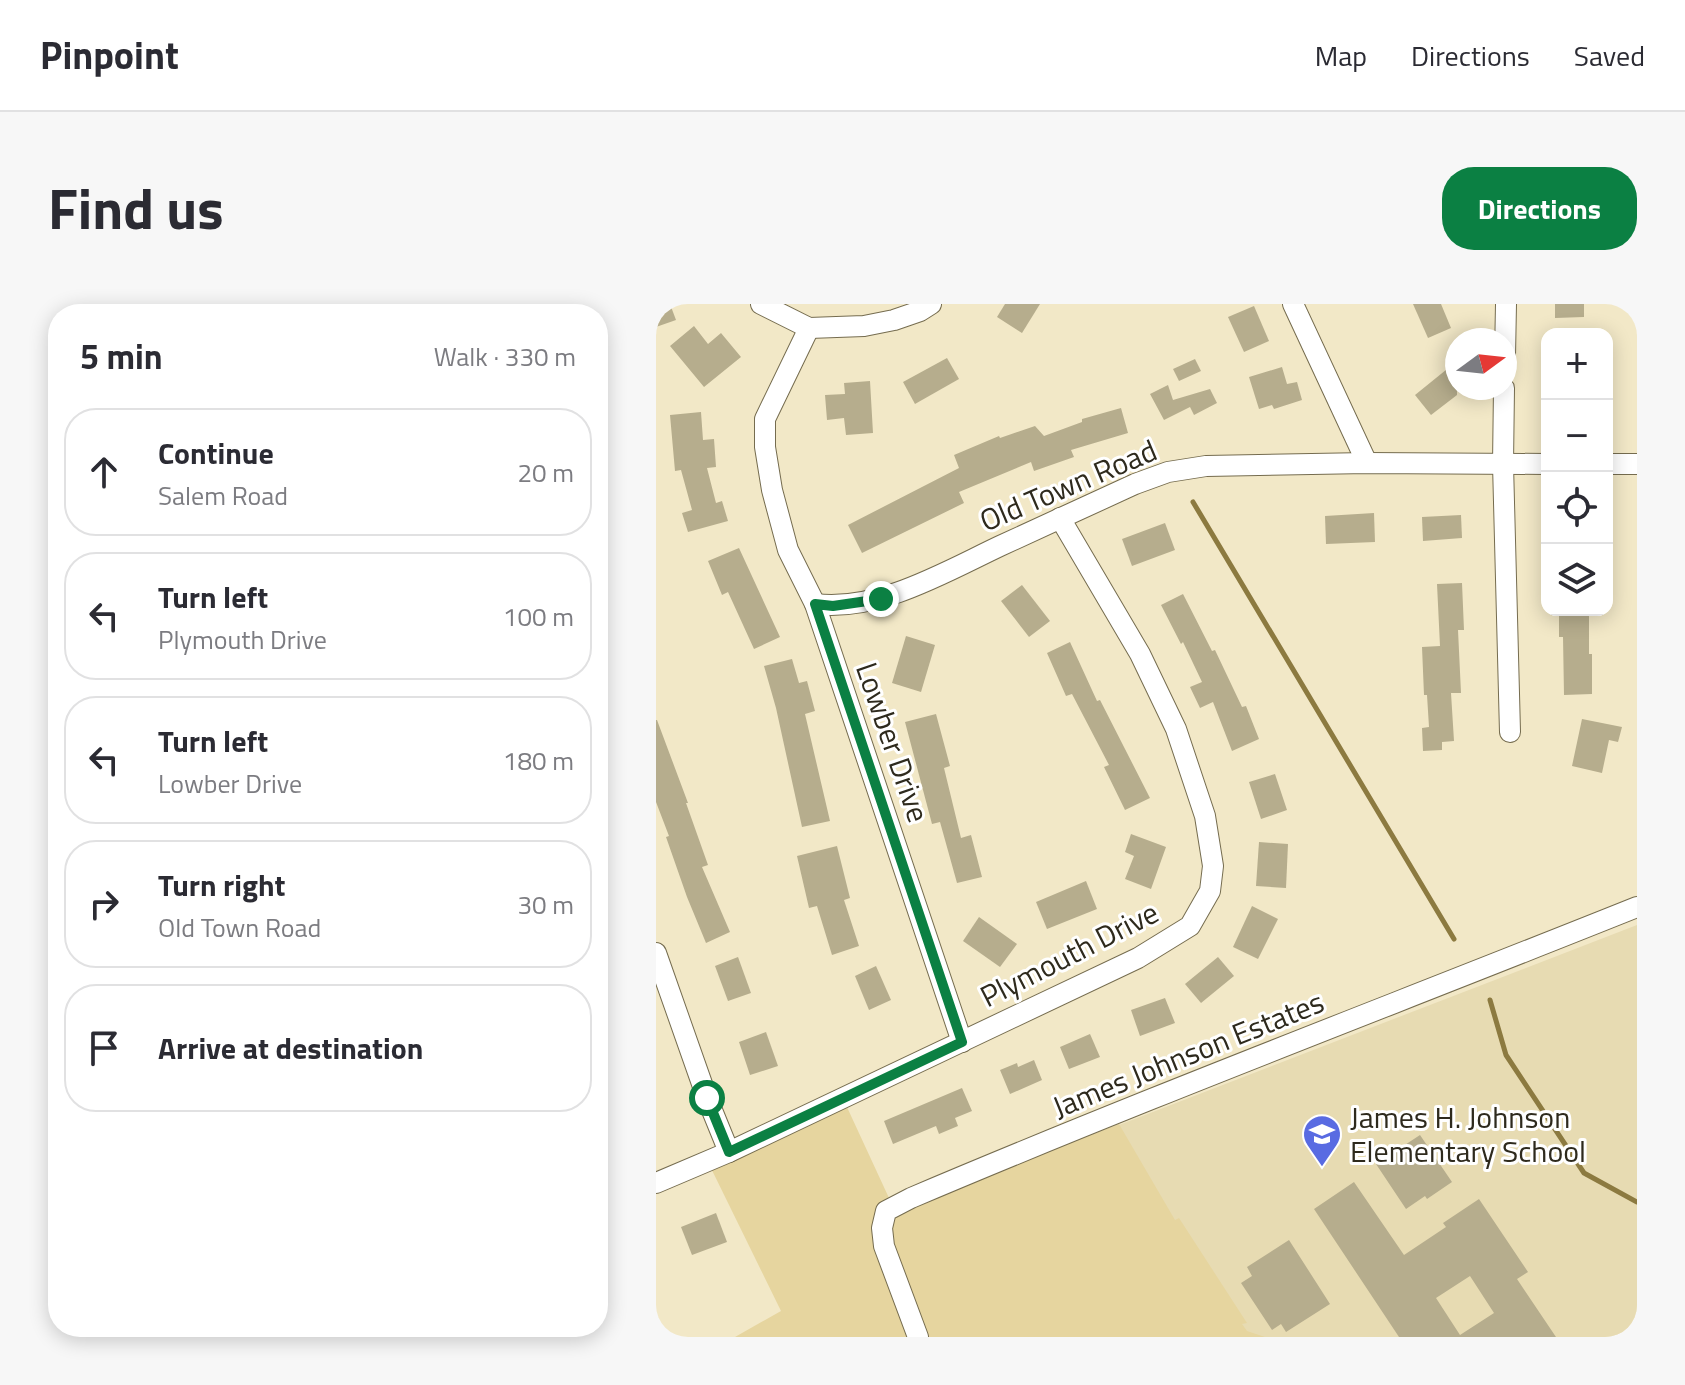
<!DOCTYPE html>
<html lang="en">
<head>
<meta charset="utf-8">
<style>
	body { margin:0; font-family:"Titillium Web",sans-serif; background:#f7f7f7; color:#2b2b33 }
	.controls { position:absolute; right:24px; top:24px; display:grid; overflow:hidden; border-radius:16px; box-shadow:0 4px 20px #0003 }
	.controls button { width:72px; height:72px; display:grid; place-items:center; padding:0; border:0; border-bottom:2px solid #e1e1e2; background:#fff; color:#2b2b33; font:40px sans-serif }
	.compass { position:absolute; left:789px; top:24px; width:72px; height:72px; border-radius:50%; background:#fff; box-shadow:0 4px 20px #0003; rotate:75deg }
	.stop { position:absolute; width:24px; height:24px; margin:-18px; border:6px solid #0b8043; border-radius:50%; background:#fff }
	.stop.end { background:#0b8043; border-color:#fff; box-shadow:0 2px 8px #0008 }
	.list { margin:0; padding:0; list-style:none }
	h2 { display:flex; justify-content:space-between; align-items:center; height:104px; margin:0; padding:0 32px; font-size:34px }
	h2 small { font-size:26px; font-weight:400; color:#7c7c81 }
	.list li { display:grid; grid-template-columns:52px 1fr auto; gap:24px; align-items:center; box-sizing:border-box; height:128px; margin:0 16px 16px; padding:0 16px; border:2px solid #e1e1e2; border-radius:32px }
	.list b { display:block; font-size:30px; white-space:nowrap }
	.list p { margin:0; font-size:26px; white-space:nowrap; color:#7c7c81 }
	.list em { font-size:26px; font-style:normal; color:#7c7c81 }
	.icon { flex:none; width:44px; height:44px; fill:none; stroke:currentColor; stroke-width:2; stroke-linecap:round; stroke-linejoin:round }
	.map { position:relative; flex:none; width:981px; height:1033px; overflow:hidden; border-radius:32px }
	header { display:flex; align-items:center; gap:48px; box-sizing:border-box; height:112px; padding:0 40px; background:#fff; border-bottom:2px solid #e1e1e2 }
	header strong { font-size:38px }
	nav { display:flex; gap:44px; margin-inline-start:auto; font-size:28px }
	.intro { display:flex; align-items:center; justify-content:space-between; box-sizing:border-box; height:192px; padding:0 48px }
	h1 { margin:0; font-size:56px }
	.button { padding:20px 36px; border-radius:32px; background:#0b8043; color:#fff; font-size:28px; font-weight:700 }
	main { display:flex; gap:48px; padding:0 48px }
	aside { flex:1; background:#fff; border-radius:32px; box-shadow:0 4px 20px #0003 }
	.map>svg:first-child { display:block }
</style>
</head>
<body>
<header>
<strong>Pinpoint</strong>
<nav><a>Map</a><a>Directions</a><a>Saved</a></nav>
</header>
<div class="intro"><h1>Find us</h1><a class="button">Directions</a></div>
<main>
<aside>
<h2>5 min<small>Walk · 330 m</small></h2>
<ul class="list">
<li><svg class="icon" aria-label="ahead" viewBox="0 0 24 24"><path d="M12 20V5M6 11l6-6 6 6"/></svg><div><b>Continue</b><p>Salem Road</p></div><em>20 m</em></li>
<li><svg class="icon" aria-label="left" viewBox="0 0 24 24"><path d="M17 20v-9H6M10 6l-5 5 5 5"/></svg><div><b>Turn left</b><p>Plymouth Drive</p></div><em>100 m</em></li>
<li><svg class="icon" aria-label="left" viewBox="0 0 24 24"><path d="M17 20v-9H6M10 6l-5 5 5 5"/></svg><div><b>Turn left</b><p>Lowber Drive</p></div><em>180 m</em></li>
<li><svg class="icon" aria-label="right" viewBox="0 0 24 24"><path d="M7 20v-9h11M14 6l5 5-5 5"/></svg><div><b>Turn right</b><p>Old Town Road</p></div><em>30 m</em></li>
<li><svg class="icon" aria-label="arrive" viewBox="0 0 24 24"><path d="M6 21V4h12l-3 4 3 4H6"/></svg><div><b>Arrive at destination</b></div></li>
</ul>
</aside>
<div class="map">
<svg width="981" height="1033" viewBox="0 0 981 1033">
	<rect width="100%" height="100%" fill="#f2e8c7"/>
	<path fill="#e7dbb2" d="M 981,621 L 981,1033 L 288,1033 L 238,908 Z"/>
	<path fill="#e6d59f" d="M 184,788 L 239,907 L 463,820 L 519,916 L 523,914 L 591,1019 L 586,1020 L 591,1027 L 609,1033 L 79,1033 L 125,1007 L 49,852 Z"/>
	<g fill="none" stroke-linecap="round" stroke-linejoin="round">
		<g stroke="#8c7a40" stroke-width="5">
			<path d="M 537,198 L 798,635"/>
			<path d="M 834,696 L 850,751 L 928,869 L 981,898"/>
		</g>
	</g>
	<g fill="#b6ad8d" fill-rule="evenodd">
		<path d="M 0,0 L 14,0 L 20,16 L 0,23 Z"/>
		<path d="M 349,0 L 384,0 L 366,29 L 341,13 Z"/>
		<path d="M 757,0 L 785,0 L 795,24 L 772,34 Z"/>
		<path d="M 899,0 L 928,0 L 928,13 L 899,14 Z"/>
		<path d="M 598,2 L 613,37 L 588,48 L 572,13 Z"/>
		<path d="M 38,22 L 52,40 L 65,29 L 85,53 L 48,83 L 14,42 Z"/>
		<path d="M 291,54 L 303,75 L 259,100 L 247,78 Z"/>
		<path d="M 539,55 L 545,67 L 523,77 L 517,65 Z"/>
		<path d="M 801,57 L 801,91 L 775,111 L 759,91 Z"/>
		<path d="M 626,63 L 631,80 L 641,78 L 646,96 L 618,105 L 616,101 L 603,105 L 593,73 Z"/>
		<path d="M 214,77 L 217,129 L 190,131 L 188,114 L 171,116 L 169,91 L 189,90 L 188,79 Z"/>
		<path d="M 512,81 L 517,96 L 554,85 L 561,99 L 538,111 L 534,103 L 508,116 L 494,90 Z"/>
		<path d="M 465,104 L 472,129 L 415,146 L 418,153 L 378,167 L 375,158 L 303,188 L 308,199 L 206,249 L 192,221 L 303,164 L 298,151 L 343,132 L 344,134 L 379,122 L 388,132 L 426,118 L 426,115 Z"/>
		<path d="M 45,108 L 47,136 L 58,135 L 60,163 L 51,164 L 60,199 L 66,197 L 72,217 L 32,228 L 26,209 L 36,206 L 25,166 L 19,167 L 14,111 Z"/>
		<path d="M 718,209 L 719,238 L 670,240 L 669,212 Z"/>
		<path d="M 805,211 L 806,234 L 767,237 L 766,213 Z"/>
		<path d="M 509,219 L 519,246 L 476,262 L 466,235 Z"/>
		<path d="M 83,244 L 124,333 L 98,345 L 72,288 L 66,291 L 52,257 Z"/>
		<path d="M 806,279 L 808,326 L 802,326 L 805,389 L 795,389 L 798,437 L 786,438 L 786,446 L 767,447 L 766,424 L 773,423 L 771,391 L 768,391 L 766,343 L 784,342 L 781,280 Z"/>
		<path d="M 366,281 L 394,317 L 373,333 L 345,297 Z"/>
		<path d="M 527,290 L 556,347 L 559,346 L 586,403 L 590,402 L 603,435 L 576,447 L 557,398 L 544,404 L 534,383 L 546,378 L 527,338 L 525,340 L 505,301 Z"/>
		<path d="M 903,306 L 933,306 L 933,350 L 936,350 L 936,390 L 908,391 L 907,333 L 903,333 Z"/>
		<path d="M 250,332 L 279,341 L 265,388 L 236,379 Z"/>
		<path d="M 414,338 L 441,397 L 444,396 L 494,494 L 469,506 L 448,463 L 453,461 L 416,390 L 410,392 L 391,349 Z"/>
		<path d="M 136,355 L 143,379 L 151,377 L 159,407 L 149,410 L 174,517 L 146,523 L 120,404 L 108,362 Z"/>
		<path d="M 280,410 L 294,462 L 288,464 L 305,534 L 315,531 L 326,573 L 301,579 L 284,518 L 276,520 L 249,418 Z"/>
		<path d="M 926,415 L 966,423 L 962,438 L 953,436 L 946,469 L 916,462 Z"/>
		<path d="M 0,416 L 1,416 L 32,499 L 30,499 L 52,561 L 46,563 L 74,628 L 50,639 L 31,593 L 10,533 L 13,532 L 0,498 Z"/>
		<path d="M 619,470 L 631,506 L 605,515 L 593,478 Z"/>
		<path d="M 475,530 L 510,543 L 495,585 L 469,575 L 478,552 L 469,548 Z"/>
		<path d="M 603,538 L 632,540 L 630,584 L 600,582 Z"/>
		<path d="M 181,542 L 194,594 L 188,596 L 203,642 L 176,651 L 161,602 L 153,604 L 141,552 Z"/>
		<path d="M 430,577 L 441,605 L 391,625 L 380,598 Z"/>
		<path d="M 596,602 L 622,615 L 602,655 L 577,643 Z"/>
		<path d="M 323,613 L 361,640 L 344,663 L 307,637 Z"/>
		<path d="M 82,653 L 95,689 L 72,697 L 59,662 Z"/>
		<path d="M 562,653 L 578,672 L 545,699 L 529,680 Z"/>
		<path d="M 220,662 L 235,696 L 213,706 L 199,672 Z"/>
		<path d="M 509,694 L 519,719 L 484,732 L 475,706 Z"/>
		<path d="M 110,728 L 122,762 L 94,771 L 83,738 Z"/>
		<path d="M 434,730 L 444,753 L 413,765 L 404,743 Z"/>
		<path d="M 378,756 L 386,776 L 354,790 L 344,766 L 361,759 L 362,763 Z"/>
		<path d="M 306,784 L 316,807 L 299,814 L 302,822 L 283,830 L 280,822 L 237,840 L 228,817 Z"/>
		<path d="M 764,831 L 796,878 L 771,895 L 769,892 L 750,905 L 720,860 Z"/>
		<path d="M 698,878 L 748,951 L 790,923 L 787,919 L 823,895 L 872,968 L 861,975 L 900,1033 L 743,1033 L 658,905 ZM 814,972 L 838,1009 L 804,1031 L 780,994 Z"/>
		<path d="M 60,909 L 71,938 L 36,951 L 25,923 Z"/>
		<path d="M 633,936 L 674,1000 L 630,1028 L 625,1020 L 616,1026 L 585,979 L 596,972 L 591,963 Z"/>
	</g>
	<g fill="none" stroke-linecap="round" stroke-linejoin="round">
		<defs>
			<g id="minor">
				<path d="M 105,0 L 153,24 L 208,22 L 238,16 L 264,7 L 275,0"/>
				<path d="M 637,0 L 711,159"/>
				<path d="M 153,24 L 109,115 L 109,143 L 116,186 L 132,246 L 159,300 L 306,738"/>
				<path d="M 849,52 L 850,0"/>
				<path d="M 848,84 L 847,160 L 854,428"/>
				<path d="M 951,160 L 981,160"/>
				<path d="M 159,300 C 222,308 289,268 344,242 C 389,221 434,201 479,180 L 512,168 L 550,162 L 711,159 L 891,160"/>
				<path d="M 0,649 L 51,794 L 73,848"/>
				<path d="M 0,879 L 73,848 L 482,654 L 534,622 L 554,587 L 557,562 L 549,512 L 520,425 L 484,350 L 404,214"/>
				<path d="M 262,1033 L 228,942 L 226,924 L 230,907 L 255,894 C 495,792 739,700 981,603"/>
			</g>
		</defs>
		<use href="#minor" stroke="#756c4f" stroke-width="22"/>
		<use href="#minor" stroke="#fff" stroke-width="20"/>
	</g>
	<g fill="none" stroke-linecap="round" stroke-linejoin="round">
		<path stroke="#0b8043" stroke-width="10" d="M 51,794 L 73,848 L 306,738 L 159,300 L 177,302 L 225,295"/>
	</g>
	<defs>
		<symbol id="school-pin" viewBox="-11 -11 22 30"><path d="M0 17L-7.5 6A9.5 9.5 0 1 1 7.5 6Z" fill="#596be2" stroke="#fff"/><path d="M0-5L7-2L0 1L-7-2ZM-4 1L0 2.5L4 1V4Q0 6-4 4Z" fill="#fff"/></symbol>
	</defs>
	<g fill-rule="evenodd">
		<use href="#school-pin" x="644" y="808" width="44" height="60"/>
	</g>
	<g text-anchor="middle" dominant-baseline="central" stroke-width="6" stroke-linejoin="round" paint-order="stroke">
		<g font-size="30" fill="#2e2a1d" stroke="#fff">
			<text transform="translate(412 181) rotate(-23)">Old Town Road</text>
			<text transform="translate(237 438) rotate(71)">Lowber Drive</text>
			<text transform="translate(413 650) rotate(-27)">Plymouth Drive</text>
			<text transform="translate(532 750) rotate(-22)">James Johnson Estates</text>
		</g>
		<g font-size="30" fill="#2e2a1d" stroke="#fff" text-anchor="start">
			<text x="694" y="813">James H. Johnson<tspan x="694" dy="34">Elementary School</tspan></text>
		</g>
	</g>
</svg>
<div class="controls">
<button>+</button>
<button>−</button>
<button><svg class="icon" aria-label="locate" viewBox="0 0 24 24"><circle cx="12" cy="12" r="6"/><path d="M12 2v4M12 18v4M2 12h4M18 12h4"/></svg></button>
<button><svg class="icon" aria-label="layers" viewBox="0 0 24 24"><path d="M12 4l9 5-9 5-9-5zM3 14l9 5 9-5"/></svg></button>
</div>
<svg class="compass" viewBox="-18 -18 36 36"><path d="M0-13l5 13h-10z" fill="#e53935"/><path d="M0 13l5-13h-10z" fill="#7c7c81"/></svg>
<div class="stop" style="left:51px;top:794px"></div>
<div class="stop end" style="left:225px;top:295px"></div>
</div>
</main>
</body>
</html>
